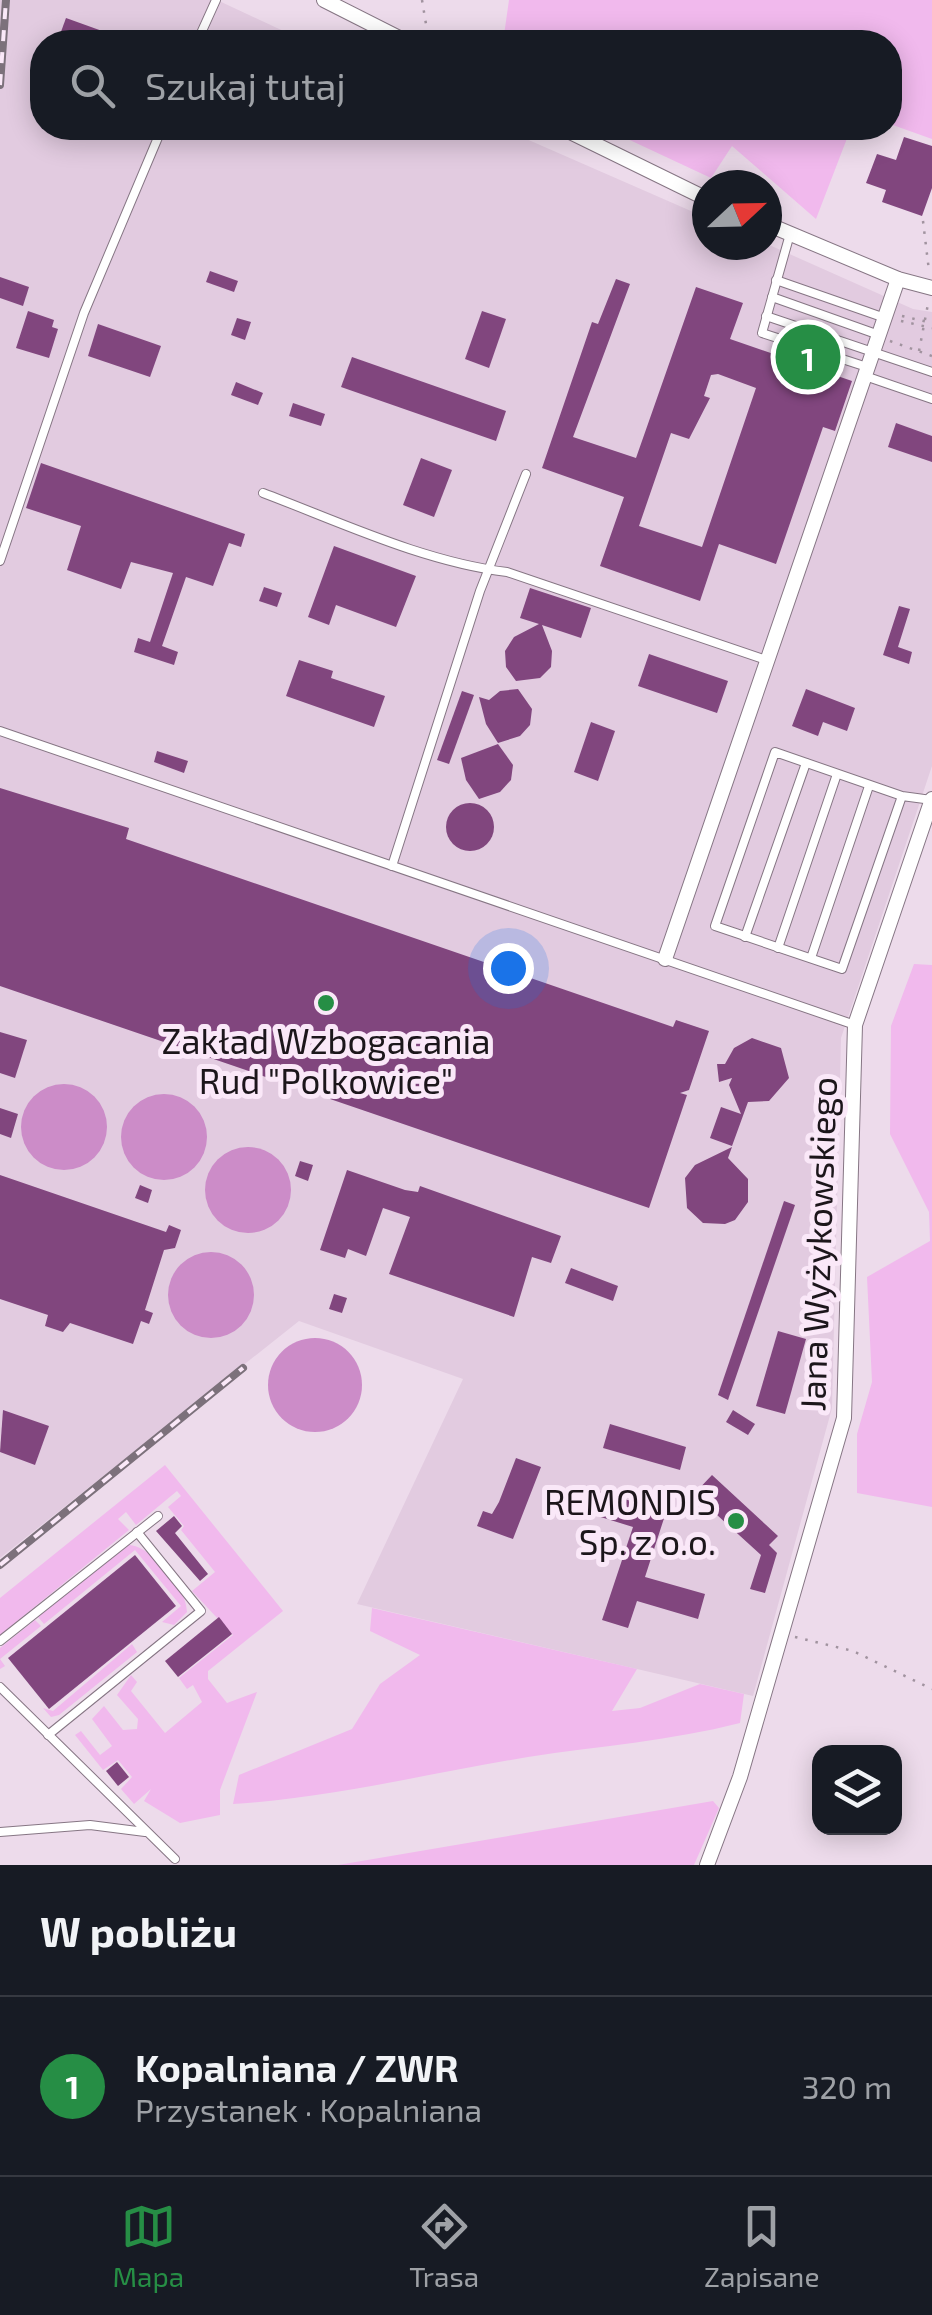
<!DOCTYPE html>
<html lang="pl">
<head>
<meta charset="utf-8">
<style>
	body { margin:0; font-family:"Exo 2",sans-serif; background:#20242c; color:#f1f3f6 }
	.controls { position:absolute; right:30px; bottom:30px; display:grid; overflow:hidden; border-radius:20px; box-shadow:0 5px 25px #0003 }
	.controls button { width:90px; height:90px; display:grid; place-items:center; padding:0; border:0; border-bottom:2px solid #363941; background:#171b24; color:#f1f3f6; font:50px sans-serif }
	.compass { position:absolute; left:692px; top:170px; width:90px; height:90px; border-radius:50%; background:#171b24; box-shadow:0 5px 25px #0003; rotate:68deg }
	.you { position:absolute; left:508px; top:968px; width:35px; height:35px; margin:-25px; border:8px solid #fff; border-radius:50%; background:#1a73e8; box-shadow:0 0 0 15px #1a73e833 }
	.badge { display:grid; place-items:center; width:65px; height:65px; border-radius:50%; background:#268e45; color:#fff; font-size:32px; font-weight:700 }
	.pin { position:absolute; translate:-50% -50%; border:5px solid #fff; box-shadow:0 2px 10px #0006 }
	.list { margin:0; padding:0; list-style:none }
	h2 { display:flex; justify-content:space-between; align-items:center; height:130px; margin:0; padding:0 40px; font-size:42px }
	h2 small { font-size:32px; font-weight:400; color:#9ea1a6 }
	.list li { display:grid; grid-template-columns:65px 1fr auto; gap:30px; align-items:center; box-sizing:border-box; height:180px; padding:0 40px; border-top:2px solid #363941 }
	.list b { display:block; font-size:38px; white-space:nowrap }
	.list p { margin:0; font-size:32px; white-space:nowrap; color:#9ea1a6 }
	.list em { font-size:32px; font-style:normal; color:#9ea1a6 }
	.icon { flex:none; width:55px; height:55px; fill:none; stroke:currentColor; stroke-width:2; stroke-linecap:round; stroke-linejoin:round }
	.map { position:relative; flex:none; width:932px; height:1865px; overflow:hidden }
	.search { position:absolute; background:#171b24; box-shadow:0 5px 25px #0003; left:30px; right:30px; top:30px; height:110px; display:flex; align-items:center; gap:25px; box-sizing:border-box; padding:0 35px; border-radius:40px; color:#9ea1a6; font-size:38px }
	.sheet { height:310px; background:#171b24 }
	nav { display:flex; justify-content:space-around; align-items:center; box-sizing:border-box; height:140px; border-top:2px solid #363941; background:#171b24; font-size:28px; color:#9ea1a6 }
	nav a { display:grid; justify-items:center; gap:5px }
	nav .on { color:#268e45 }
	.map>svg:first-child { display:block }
</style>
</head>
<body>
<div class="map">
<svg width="932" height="1865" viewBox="0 0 932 1865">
	<rect width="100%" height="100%" fill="#eddbeb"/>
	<path fill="#e2cbe0" d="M 0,0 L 217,0 L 307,42 L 42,42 L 42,128 L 501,128 L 707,218 L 707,245 L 767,244 L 913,309 L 932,312 L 932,766 L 841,1038 L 832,1408 L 753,1696 L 357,1604 L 463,1379 L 299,1321 L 0,1558 Z"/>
	<g fill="#f1b9ed">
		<path d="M 509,0 L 932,0 L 932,139 L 890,124 L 890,42 L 503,42 Z"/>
		<path d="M 604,128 L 851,128 L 816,219 L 732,146 L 711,178 Z"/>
		<path d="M 914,964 L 932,965 L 932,1507 L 857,1493 L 857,1434 L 872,1382 L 867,1277 L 930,1241 L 929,1212 L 890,1134 L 891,1026 Z"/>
		<path d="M 165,1465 L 283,1611 L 208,1671 L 208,1679 L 227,1703 L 257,1692 L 220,1790 L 220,1815 L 180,1823 L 144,1801 L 151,1789 L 134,1804 L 121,1789 L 132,1777 L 118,1760 L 103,1770 L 75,1735 L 81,1731 L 100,1755 L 112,1746 L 92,1719 L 104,1706 L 123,1730 L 137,1729 L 138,1719 L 117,1695 L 131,1675 L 137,1682 L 131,1691 L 165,1733 L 202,1702 L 193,1685 L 187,1689 L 179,1678 L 233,1635 L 192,1591 L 215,1572 L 181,1530 L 184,1526 L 168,1507 L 181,1496 L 177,1491 L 136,1525 L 126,1512 L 118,1519 L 129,1530 L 0,1635 L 0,1598 Z"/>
		<path d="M 129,1545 C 152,1546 187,1588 187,1612 L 174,1625 L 162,1622 L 181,1606 L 135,1550 L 44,1624 L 38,1617 Z"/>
		<path d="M 372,1608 L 637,1669 L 612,1711 L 640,1708 L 700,1684 L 744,1694 L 740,1723 C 670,1741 599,1746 528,1757 C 430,1773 332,1798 233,1804 L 239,1775 L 352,1729 L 380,1684 L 420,1655 L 370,1631 Z"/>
		<path d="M 35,1620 L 41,1626 L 0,1659 L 5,1666 L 0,1669 L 0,1648 Z"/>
		<path d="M 132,1644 L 137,1652 L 59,1715 L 51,1717 L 43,1708 L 53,1711 Z"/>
		<path d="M 713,1801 L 719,1808 L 694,1865 L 338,1865 Z"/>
	</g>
	<g fill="#cc8cc8">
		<circle cx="64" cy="1127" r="43"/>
		<circle cx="164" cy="1137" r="43"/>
		<circle cx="248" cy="1190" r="43"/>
		<circle cx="211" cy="1295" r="43"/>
		<circle cx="315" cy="1385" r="47"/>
	</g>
	<g fill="#81467e" fill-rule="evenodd">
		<path d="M 66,18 L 130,41 L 130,42 L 58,40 Z"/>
		<path d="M 904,137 L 932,146 L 932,188 L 922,216 L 882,202 L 886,190 L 866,183 L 877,154 L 896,160 Z"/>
		<path d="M 210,271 L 238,281 L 234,292 L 206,282 Z"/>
		<path d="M 0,277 L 29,287 L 23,306 L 0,298 Z"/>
		<path d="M 616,279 L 630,284 L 573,437 L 636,458 L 696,287 L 743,303 L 730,339 L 852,381 L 835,431 L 823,427 L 776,564 L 719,544 L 700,601 L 600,566 L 624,497 L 542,468 L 592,322 L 598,324 ZM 718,374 L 756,388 L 702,547 L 639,526 L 671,433 L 689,439 L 710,398 L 704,396 L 711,375 Z"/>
		<path d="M 28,311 L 54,320 L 52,327 L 58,329 L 49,358 L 16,348 Z"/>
		<path d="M 482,311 L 506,319 L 489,368 L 465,359 Z"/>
		<path d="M 237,318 L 251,322 L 245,340 L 231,335 Z"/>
		<path d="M 98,324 L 161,346 L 150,377 L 88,356 Z"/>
		<path d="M 352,357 L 506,411 L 496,441 L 341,387 Z"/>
		<path d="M 236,382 L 263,393 L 258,405 L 231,395 Z"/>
		<path d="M 293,403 L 325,414 L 321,426 L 289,416 Z"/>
		<path d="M 896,423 L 932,436 L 932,462 L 888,447 Z"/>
		<path d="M 421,458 L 452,470 L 434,517 L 403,505 Z"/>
		<path d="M 41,463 L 245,534 L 241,547 L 229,543 L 213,586 L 186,577 L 162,646 L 178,652 L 174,665 L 134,652 L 138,638 L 150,642 L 173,573 L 131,562 L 121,589 L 67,570 L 81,526 L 26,508 Z"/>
		<path d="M 334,546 L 416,576 L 396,627 L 336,605 L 329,625 L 308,617 Z"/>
		<path d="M 264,587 L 282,593 L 277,607 L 259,601 Z"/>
		<path d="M 530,588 L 591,608 L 581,638 L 542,625 L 552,651 L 551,667 L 540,678 L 516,681 L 506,667 L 505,651 L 514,637 L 539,624 L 520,618 Z"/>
		<path d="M 899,606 L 910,609 L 898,647 L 912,652 L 909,664 L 883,655 Z"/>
		<path d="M 649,654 L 728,681 L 717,713 L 638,686 Z"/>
		<path d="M 299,660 L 333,671 L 331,678 L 385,696 L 374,727 L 286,696 Z"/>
		<path d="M 518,689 L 532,709 L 530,725 L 520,736 L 498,743 L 486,724 L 479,697 L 489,700 L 500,691 Z"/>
		<path d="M 806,689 L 855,708 L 847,731 L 823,722 L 818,736 L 792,726 Z"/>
		<path d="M 462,691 L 474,695 L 449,764 L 437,760 Z"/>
		<path d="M 591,722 L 615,731 L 598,781 L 574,772 Z"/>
		<path d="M 498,744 L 513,765 L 511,780 L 500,792 L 479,799 L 466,780 L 461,758 Z"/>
		<path d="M 157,751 L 188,761 L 184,773 L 154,762 Z"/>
		<path d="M 0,788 L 129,828 L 126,839 L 673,1027 L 676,1020 L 709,1031 L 689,1090 L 680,1093 L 687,1095 L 649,1208 L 0,986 Z"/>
		<circle cx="470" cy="827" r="24"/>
		<path d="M 0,1032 L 27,1040 L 15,1078 L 0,1073 Z"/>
		<path d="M 752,1038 L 781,1048 L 789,1078 L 769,1101 L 748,1102 L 732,1146 L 710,1138 L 721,1107 L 741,1114 L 729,1085 L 732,1078 L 719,1082 L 717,1064 L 725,1064 L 734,1048 Z"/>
		<path d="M 0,1108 L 18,1114 L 11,1138 L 0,1134 Z"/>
		<path d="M 732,1147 L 728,1158 L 748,1179 L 748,1202 L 735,1220 L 725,1224 L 703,1223 L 687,1208 L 685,1178 L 695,1165 Z"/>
		<path d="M 300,1161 L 313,1165 L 308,1181 L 295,1176 Z"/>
		<path d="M 347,1170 L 405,1190 L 418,1192 L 420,1186 L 561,1236 L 551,1263 L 532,1257 L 514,1317 L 389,1274 L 410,1217 L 383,1208 L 366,1256 L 348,1249 L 345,1258 L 320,1250 Z"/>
		<path d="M 0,1175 L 166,1232 L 169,1225 L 181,1230 L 175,1248 L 164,1250 L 145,1310 L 153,1313 L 149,1324 L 141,1321 L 133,1344 L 70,1323 L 63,1332 L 45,1326 L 48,1315 L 0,1299 Z"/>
		<path d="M 140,1185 L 152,1190 L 148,1203 L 135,1198 Z"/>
		<path d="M 784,1201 L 795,1205 L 728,1400 L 718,1395 Z"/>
		<path d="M 571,1268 L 618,1286 L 613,1301 L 565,1283 Z"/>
		<path d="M 334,1294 L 347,1298 L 342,1313 L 329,1309 Z"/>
		<path d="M 778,1331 L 806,1339 L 785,1414 L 756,1406 Z"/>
		<path d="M 3,1410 L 49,1426 L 35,1465 L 0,1452 Z"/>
		<path d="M 733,1410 L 755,1424 L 748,1435 L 726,1422 Z"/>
		<path d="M 610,1424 L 686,1447 L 680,1470 L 603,1448 Z"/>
		<path d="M 516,1458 L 541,1467 L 513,1539 L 477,1526 L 483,1511 L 492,1514 L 499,1502 Z"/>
		<path d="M 712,1475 L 778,1536 L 769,1545 L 777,1553 L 765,1593 L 750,1589 L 761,1555 L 694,1494 Z"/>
		<path d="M 598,1491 L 641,1504 L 643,1498 L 668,1506 L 645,1577 L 705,1594 L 698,1619 L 637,1601 L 628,1628 L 602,1620 L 633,1527 L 591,1514 Z"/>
		<path d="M 174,1516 L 182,1526 L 175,1533 L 208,1574 L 200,1581 L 156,1531 Z"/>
		<path d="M 135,1555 L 176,1606 L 49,1709 L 8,1658 Z"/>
		<path d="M 219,1617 L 232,1634 L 178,1677 L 165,1661 Z"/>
		<path d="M 117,1762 L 129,1777 L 118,1786 L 106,1771 Z"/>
	</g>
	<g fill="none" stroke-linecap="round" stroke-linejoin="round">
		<defs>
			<g id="service">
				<path d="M 197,42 L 216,0"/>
				<path d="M 790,234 L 762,333 L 867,367"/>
				<path d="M 776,280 L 885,318"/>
				<path d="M 772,297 L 879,335"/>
				<path d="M 766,316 L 932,372"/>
				<path d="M 865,376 L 932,399"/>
				<path d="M 263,493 C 340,522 424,562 507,572 L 766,660"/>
				<path d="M 0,561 L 84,313 L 162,128"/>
				<path d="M 0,731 L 855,1025"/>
				<path d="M 902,796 L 842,969 L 715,926 L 775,752 L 902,796 L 932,800"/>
				<path d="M 392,866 L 480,591 L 526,474"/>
				<path d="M 745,937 L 806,763"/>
				<path d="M 778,948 L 837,774"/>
				<path d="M 811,958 L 869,786"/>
				<path d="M 0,1641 L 158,1516"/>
				<path d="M 0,1687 L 175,1859"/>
				<path d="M 48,1735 L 201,1611 L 137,1532"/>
				<path d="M 0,1832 L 90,1825 L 145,1832"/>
			</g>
			<g id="minor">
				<path d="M 324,0 L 407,42"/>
				<path d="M 562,128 L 707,199"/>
				<path d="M 767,224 L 898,279 L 932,288"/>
				<path d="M 665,959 L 898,279"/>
				<path d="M 707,1865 L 740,1777 L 844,1418 L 855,1025 L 932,799"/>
			</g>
		</defs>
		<use href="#service" stroke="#867684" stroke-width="10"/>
		<use href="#minor" stroke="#867684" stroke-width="16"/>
		<g stroke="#a1939f" stroke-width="2.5" stroke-dasharray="2.5 8" stroke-linecap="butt">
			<path d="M 422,0 L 429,42"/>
			<path d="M 923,221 L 929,271"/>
			<path d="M 902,316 L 932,323"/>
			<path d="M 901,321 L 932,328"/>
			<path d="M 890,341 L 932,356"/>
			<path d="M 919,351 L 928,304"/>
			<path d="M 795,1637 L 853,1651 L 932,1689"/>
		</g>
		<use href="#service" stroke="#fff" stroke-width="8"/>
		<use href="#minor" stroke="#fff" stroke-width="14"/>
		<defs>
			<g id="rail">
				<path d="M 0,85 L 6,0"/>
				<path d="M 0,1565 L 243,1368"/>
			</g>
		</defs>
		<use href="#rail" stroke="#7c717b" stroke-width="8"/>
		<use href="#rail" stroke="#fae8f8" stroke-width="4" stroke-dasharray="11" stroke-linecap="butt"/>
	</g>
	<g fill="#268e45" stroke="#fae8f8" stroke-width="4">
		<circle cx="326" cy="1003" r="10"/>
		<circle cx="736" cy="1521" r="10"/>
	</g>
	<g text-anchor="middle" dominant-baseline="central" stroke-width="10" stroke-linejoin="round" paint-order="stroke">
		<g font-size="35" fill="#1c161b" stroke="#fae8f8">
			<text x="326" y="1040">Zakład Wzbogacania<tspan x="326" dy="40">Rud "Polkowice"</tspan></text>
			<text x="716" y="1501" text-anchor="end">REMONDIS<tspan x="716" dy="40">Sp. z o.o.</tspan></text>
		</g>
		<g font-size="35" fill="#1c161b" stroke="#fae8f8">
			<text transform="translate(817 1244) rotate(-88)">Jana Wyżykowskiego</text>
		</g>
	</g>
</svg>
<div class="controls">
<button><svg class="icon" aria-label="layers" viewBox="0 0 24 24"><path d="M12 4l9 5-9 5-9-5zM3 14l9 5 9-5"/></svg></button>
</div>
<svg class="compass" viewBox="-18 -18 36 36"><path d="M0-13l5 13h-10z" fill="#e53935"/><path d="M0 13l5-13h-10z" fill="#9ea1a6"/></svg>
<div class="you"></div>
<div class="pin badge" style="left:808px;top:357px">1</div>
<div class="search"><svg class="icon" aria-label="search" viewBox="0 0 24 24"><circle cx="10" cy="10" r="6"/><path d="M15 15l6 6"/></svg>Szukaj tutaj</div>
</div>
<section class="sheet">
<h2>W pobliżu<small></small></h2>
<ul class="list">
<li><span class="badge">1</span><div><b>Kopalniana / ZWR</b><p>Przystanek · Kopalniana</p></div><em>320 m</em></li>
</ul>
</section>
<nav>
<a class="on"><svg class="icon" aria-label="map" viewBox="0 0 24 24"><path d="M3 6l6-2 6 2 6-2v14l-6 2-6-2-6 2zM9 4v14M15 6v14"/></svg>Mapa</a>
<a><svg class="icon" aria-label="directions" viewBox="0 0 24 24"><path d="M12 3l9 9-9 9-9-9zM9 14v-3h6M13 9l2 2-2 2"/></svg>Trasa</a>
<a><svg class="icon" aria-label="saved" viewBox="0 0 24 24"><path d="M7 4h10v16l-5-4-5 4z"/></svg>Zapisane</a>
</nav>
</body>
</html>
